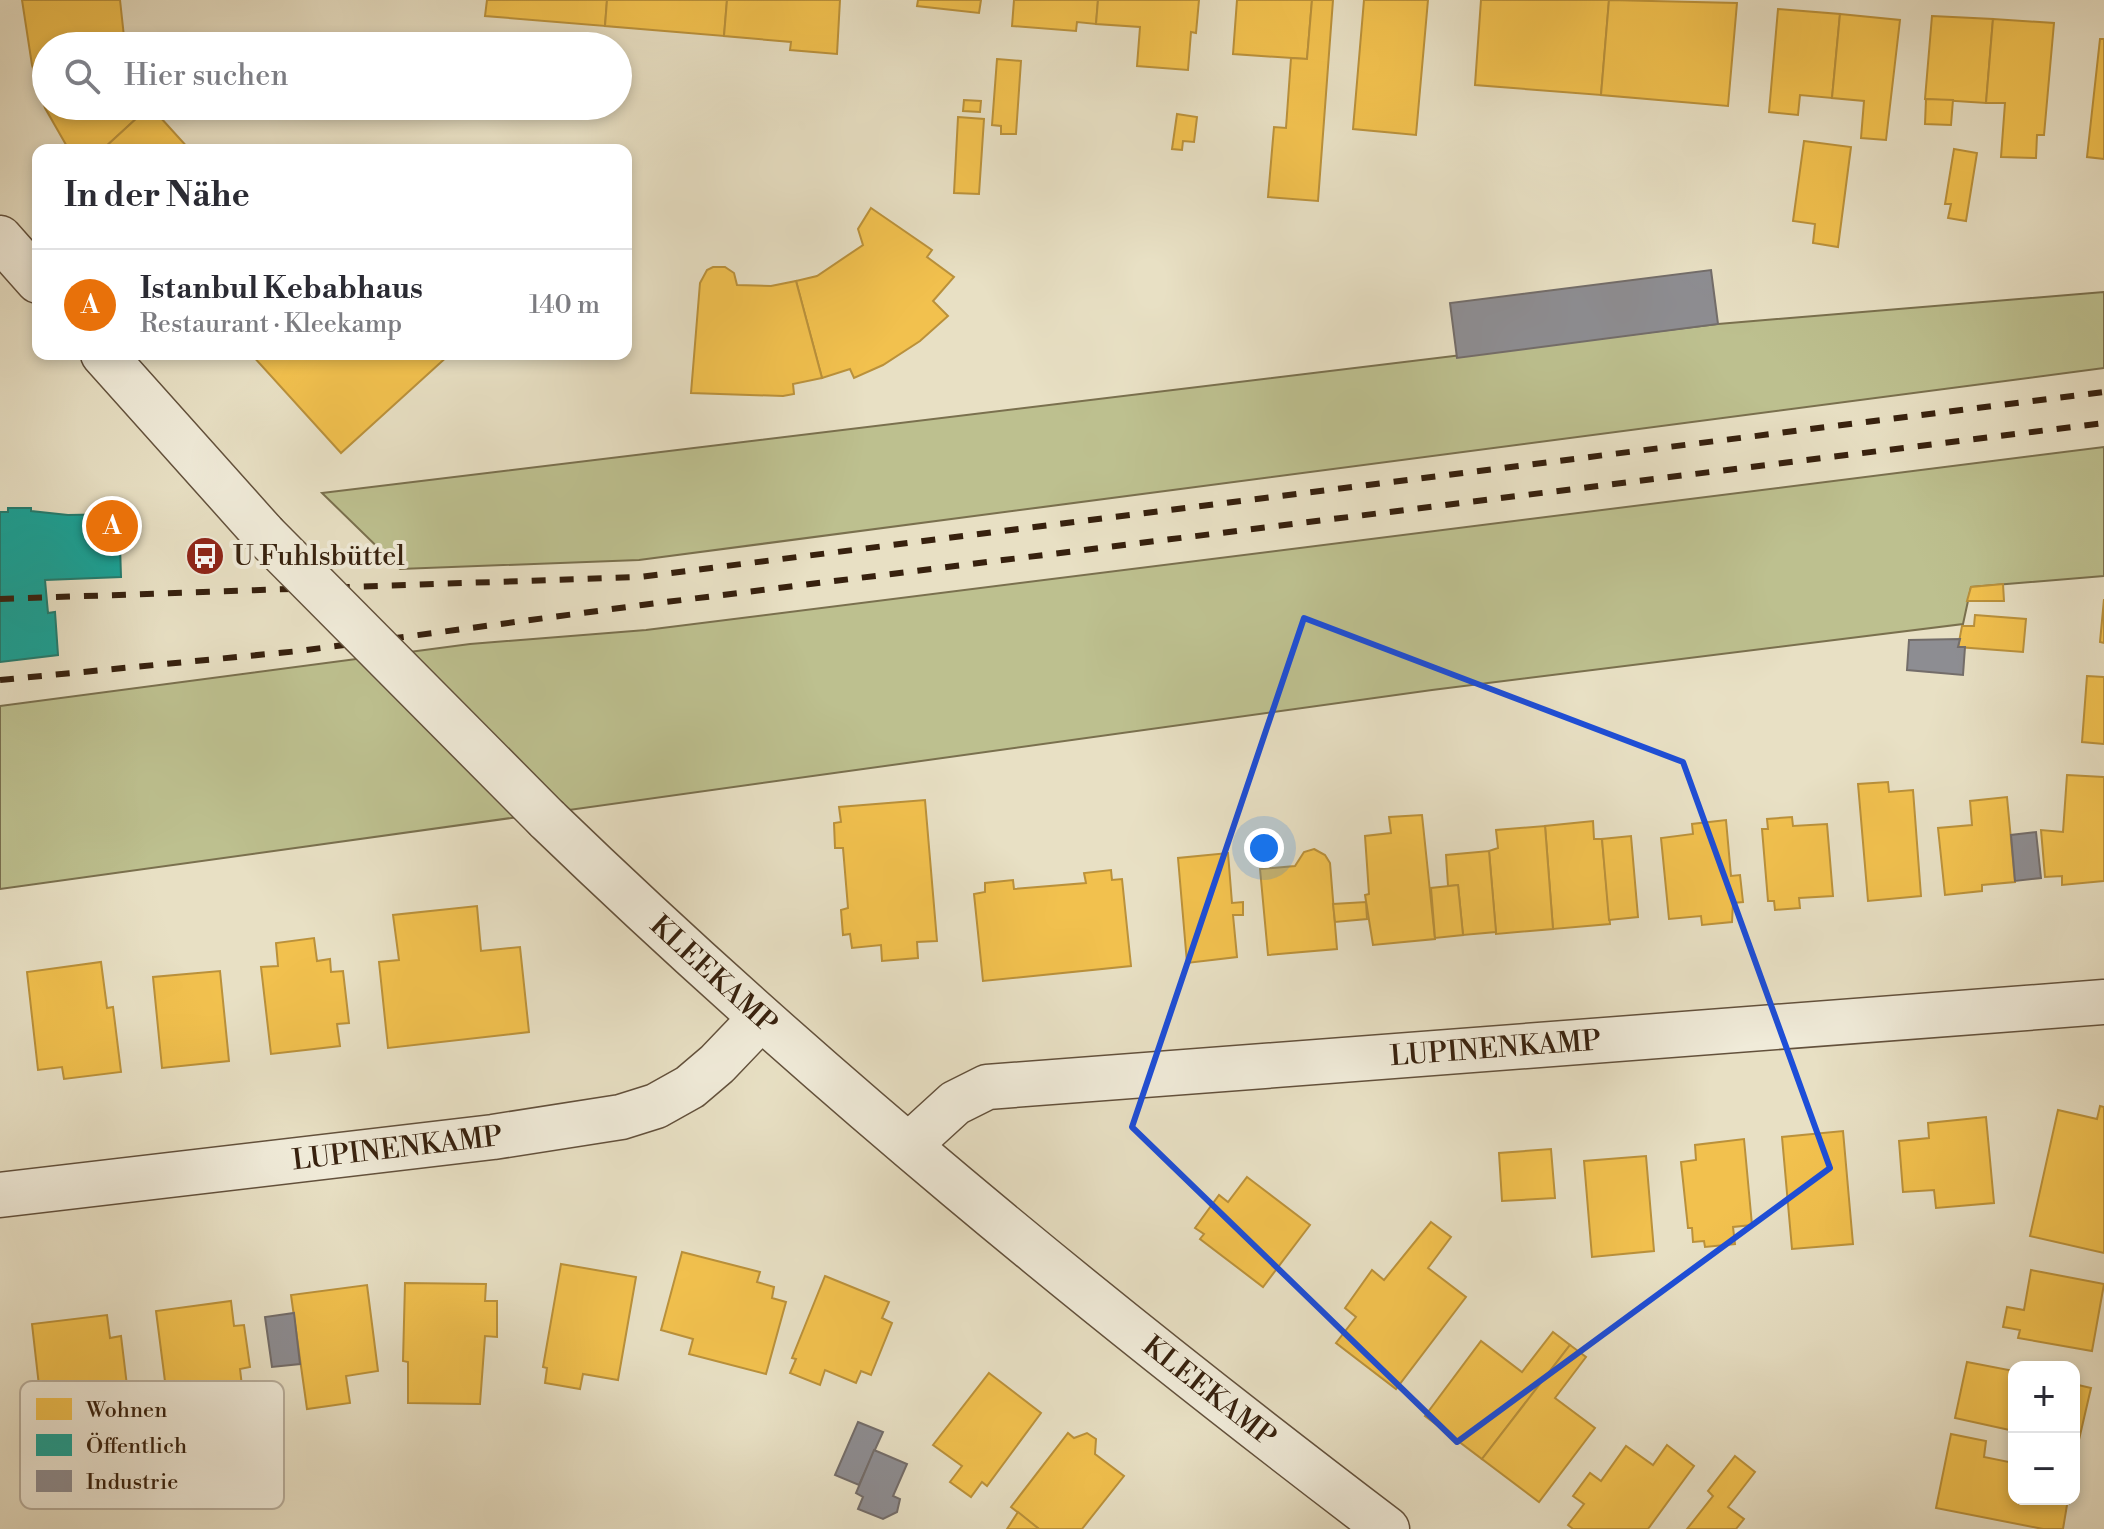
<!DOCTYPE html>
<html lang="de">
<head>
<meta charset="utf-8">
<style>
	body { margin:0; font-family:"Libre Bodoni",serif; background:#f7f7f7; color:#2b2b33 }
	.controls { position:absolute; right:24px; bottom:24px; display:grid; overflow:hidden; border-radius:16px; box-shadow:0 4px 12px #0003 }
	.controls button { width:72px; height:72px; display:grid; place-items:center; padding:0; border:0; border-bottom:2px solid #e1e1e2; background:#fff; color:#2b2b33; font:40px sans-serif }
	.you { position:absolute; left:1264px; top:848px; width:28px; height:28px; margin:-20px; border:6px solid #fff; border-radius:50%; background:#1a73e8; box-shadow:0 0 0 12px #1a73e833 }
	.badge { display:grid; place-items:center; width:52px; height:52px; border-radius:50%; background:#8f2418; color:#fff; font-size:26px; font-weight:700 }
	.pin { position:absolute; translate:-50% -50%; border:4px solid #fff; box-shadow:0 2px 8px #0006 }
	.list { margin:0; padding:0; list-style:none }
	h2 { display:flex; justify-content:space-between; align-items:center; height:104px; margin:0; padding:0 32px; font-size:34px }
	h2 small { font-size:26px; font-weight:400; color:#7c7c81 }
	.list li { display:grid; grid-template-columns:52px 1fr auto; gap:24px; align-items:center; box-sizing:border-box; height:112px; padding:0 32px; border-top:2px solid #e1e1e2 }
	.list b { display:block; font-size:30px; white-space:nowrap }
	.list p { margin:0; font-size:26px; white-space:nowrap; color:#7c7c81 }
	.list em { font-size:26px; font-style:normal; color:#7c7c81 }
	.icon { flex:none; width:44px; height:44px; fill:none; stroke:currentColor; stroke-width:2; stroke-linecap:round; stroke-linejoin:round }
	.map { position:relative; flex:none; width:2104px; height:1529px; overflow:hidden }
	.search { position:absolute; background:#fff; box-shadow:0 4px 12px #0003; left:32px; top:32px; width:600px; height:88px; display:flex; align-items:center; gap:20px; box-sizing:border-box; padding:0 28px; border-radius:44px; color:#7c7c81; font-size:30px }
	.panel { position:absolute; background:#fff; box-shadow:0 4px 12px #0003; left:32px; top:144px; width:600px; height:216px; border-radius:16px }
	.map>svg:first-child { display:block }
</style>
</head>
<body>
<div class="map">
<svg width="2104" height="1529" viewBox="0 0 2104 1529">
	<rect width="100%" height="100%" fill="#e8e0c4"/>
	<filter id="stains"><feTurbulence type="fractalNoise" baseFrequency=".0025" numOctaves="4"/><feColorMatrix values="0 0 0 0 .2 0 0 0 0 .09 0 0 0 0 .02 0 0 0 .5 -.17"/></filter>
	<radialGradient id="worn" r=".72"><stop offset=".6" stop-color="#630" stop-opacity="0"/><stop offset="1" stop-color="#630" stop-opacity=".3"/></radialGradient>
	<g fill="#bdc08f" stroke="#7a704e" stroke-width="2">
		<path d="M 2104,292 L 2104,368 L 639,560 L 400,569 L 322,493 L 1718,324 Z"/>
		<path d="M 2104,447 L 2104,576 L 1971,587 L 1963,624 L 1432,690 L 0,889 L 0,706 L 470,644 L 646,630 Z"/>
	</g>
	<g fill="#f2c14e" stroke="#ba913b" stroke-width="2">
		<path d="M 22,0 L 120,0 L 125,46 L 46,46 L 46,106 L 150,106 L 102,150 L 69,150 L 45,108 L 32,65 Z"/>
		<path d="M 487,0 L 607,0 L 605,26 L 485,16 Z"/>
		<path d="M 607,0 L 727,0 L 724,36 L 605,26 Z"/>
		<path d="M 727,0 L 840,0 L 837,54 L 790,50 L 791,42 L 724,36 Z"/>
		<path d="M 918,0 L 981,0 L 979,13 L 917,6 Z"/>
		<path d="M 1014,0 L 1098,0 L 1096,24 L 1077,22 L 1076,31 L 1012,26 Z"/>
		<path d="M 1098,0 L 1199,0 L 1196,33 L 1191,32 L 1188,70 L 1137,66 L 1140,27 L 1096,24 Z"/>
		<path d="M 1237,0 L 1312,0 L 1307,59 L 1233,54 Z"/>
		<path d="M 1312,0 L 1333,0 L 1318,201 L 1268,197 L 1274,127 L 1286,128 L 1291,58 L 1307,59 Z"/>
		<path d="M 1364,0 L 1428,0 L 1416,135 L 1353,129 Z"/>
		<path d="M 1481,0 L 1609,0 L 1601,95 L 1475,85 Z"/>
		<path d="M 1609,0 L 1737,3 L 1728,106 L 1601,95 Z"/>
		<path d="M 1778,9 L 1840,14 L 1832,98 L 1800,95 L 1798,115 L 1769,112 Z"/>
		<path d="M 1840,14 L 1900,20 L 1886,140 L 1861,138 L 1864,101 L 1832,98 Z"/>
		<path d="M 1932,16 L 1993,19 L 1986,103 L 1925,99 Z"/>
		<path d="M 1993,19 L 2054,23 L 2044,135 L 2037,135 L 2036,158 L 2001,157 L 2005,103 L 1986,103 Z"/>
		<path d="M 2100,39 L 2104,39 L 2104,159 L 2087,157 Z"/>
		<path d="M 997,59 L 1021,61 L 1016,134 L 1001,134 L 1001,126 L 992,125 Z"/>
		<path d="M 1926,99 L 1953,100 L 1951,125 L 1925,124 Z"/>
		<path d="M 964,100 L 981,101 L 980,112 L 963,111 Z"/>
		<path d="M 150,106 L 190,150 L 102,150 Z"/>
		<path d="M 1177,114 L 1197,117 L 1194,142 L 1183,141 L 1182,150 L 1172,149 Z"/>
		<path d="M 958,117 L 984,119 L 979,194 L 954,193 Z"/>
		<path d="M 1804,141 L 1851,147 L 1838,247 L 1813,243 L 1815,224 L 1793,221 Z"/>
		<path d="M 1954,149 L 1977,153 L 1966,221 L 1948,218 L 1951,204 L 1945,204 Z"/>
		<path d="M 871,208 L 932,250 L 927,257 L 954,277 L 933,301 L 948,316 L 920,341 L 883,365 L 854,378 L 850,369 L 822,378 L 796,281 L 817,276 L 863,245 L 858,229 Z"/>
		<path d="M 713,267 L 725,267 L 734,273 L 737,285 L 771,286 L 796,281 L 822,378 L 793,384 L 794,394 L 783,396 L 691,393 L 700,283 L 707,270 Z"/>
		<path d="M 251,354 L 450,354 L 341,453 Z"/>
		<path d="M 2003,584 L 2004,601 L 1967,601 L 1971,587 Z"/>
		<path d="M 2104,599 L 2104,643 L 2100,642 Z"/>
		<path d="M 1975,615 L 2026,619 L 2023,652 L 1958,647 L 1962,626 L 1974,626 Z"/>
		<path d="M 2087,676 L 2104,677 L 2104,744 L 2082,742 Z"/>
		<path d="M 2067,775 L 2104,777 L 2104,881 L 2062,885 L 2062,876 L 2045,877 L 2041,830 L 2063,832 Z"/>
		<path d="M 1888,782 L 1889,792 L 1913,790 L 1921,896 L 1868,901 L 1858,784 Z"/>
		<path d="M 2007,797 L 2015,882 L 1982,885 L 1982,891 L 1945,895 L 1938,828 L 1972,825 L 1970,801 Z"/>
		<path d="M 925,800 L 937,941 L 917,942 L 918,958 L 882,961 L 881,945 L 852,948 L 850,934 L 843,935 L 841,910 L 848,908 L 843,848 L 835,848 L 834,823 L 841,822 L 839,807 Z"/>
		<path d="M 1422,815 L 1435,939 L 1373,945 L 1365,895 L 1369,894 L 1365,836 L 1391,833 L 1389,817 Z"/>
		<path d="M 1792,817 L 1793,826 L 1827,824 L 1833,896 L 1799,898 L 1800,908 L 1775,910 L 1774,901 L 1768,901 L 1762,829 L 1768,829 L 1767,819 Z"/>
		<path d="M 1726,820 L 1731,876 L 1740,875 L 1743,902 L 1733,903 L 1732,922 L 1702,925 L 1701,916 L 1669,919 L 1661,838 L 1693,834 L 1692,824 Z"/>
		<path d="M 1593,821 L 1594,839 L 1602,839 L 1610,924 L 1553,929 L 1545,826 Z"/>
		<path d="M 1545,826 L 1553,929 L 1496,934 L 1489,851 L 1498,848 L 1496,830 Z"/>
		<path d="M 1631,836 L 1638,917 L 1609,920 L 1602,839 Z"/>
		<path d="M 1314,849 L 1325,855 L 1330,863 L 1337,949 L 1268,955 L 1260,869 L 1295,866 L 1304,852 Z"/>
		<path d="M 1489,851 L 1496,932 L 1463,935 L 1458,885 L 1448,886 L 1446,855 Z"/>
		<path d="M 1228,853 L 1232,903 L 1243,902 L 1243,915 L 1233,915 L 1237,957 L 1187,963 L 1178,858 Z"/>
		<path d="M 1111,870 L 1112,880 L 1122,879 L 1131,966 L 983,981 L 974,894 L 985,892 L 985,883 L 1013,880 L 1014,889 L 1086,883 L 1084,873 Z"/>
		<path d="M 1458,885 L 1463,935 L 1435,938 L 1431,888 Z"/>
		<path d="M 1366,902 L 1367,919 L 1335,922 L 1333,904 Z"/>
		<path d="M 477,906 L 481,951 L 520,947 L 529,1032 L 388,1048 L 379,962 L 399,960 L 393,915 Z"/>
		<path d="M 314,938 L 317,961 L 330,959 L 331,972 L 343,971 L 349,1023 L 337,1024 L 340,1046 L 271,1054 L 261,967 L 278,966 L 276,943 Z"/>
		<path d="M 101,962 L 107,1008 L 113,1007 L 121,1072 L 64,1079 L 62,1067 L 38,1070 L 27,972 Z"/>
		<path d="M 220,971 L 229,1061 L 162,1068 L 153,977 Z"/>
		<path d="M 2100,1106 L 2104,1107 L 2104,1253 L 2030,1236 L 2058,1110 L 2097,1119 Z"/>
		<path d="M 1986,1117 L 1994,1203 L 1936,1208 L 1934,1190 L 1903,1192 L 1899,1141 L 1929,1138 L 1928,1123 Z"/>
		<path d="M 1843,1131 L 1853,1244 L 1792,1249 L 1782,1137 Z"/>
		<path d="M 1744,1139 L 1752,1225 L 1733,1227 L 1735,1244 L 1705,1247 L 1704,1241 L 1693,1242 L 1692,1228 L 1688,1228 L 1681,1162 L 1696,1160 L 1695,1145 Z"/>
		<path d="M 1551,1149 L 1555,1198 L 1502,1201 L 1499,1153 Z"/>
		<path d="M 1646,1156 L 1654,1251 L 1592,1257 L 1584,1161 Z"/>
		<path d="M 1247,1177 L 1310,1225 L 1263,1287 L 1200,1239 L 1204,1234 L 1195,1228 L 1219,1195 L 1228,1202 Z"/>
		<path d="M 1431,1222 L 1451,1237 L 1428,1268 L 1466,1297 L 1396,1389 L 1336,1343 L 1356,1317 L 1345,1308 L 1372,1270 L 1384,1280 Z"/>
		<path d="M 682,1252 L 760,1272 L 757,1282 L 774,1287 L 772,1298 L 786,1302 L 766,1374 L 689,1354 L 693,1339 L 661,1330 Z"/>
		<path d="M 561,1264 L 636,1277 L 618,1380 L 583,1374 L 580,1389 L 545,1383 L 547,1368 L 543,1367 Z"/>
		<path d="M 2031,1270 L 2104,1284 L 2092,1351 L 2018,1338 L 2020,1330 L 2003,1327 L 2007,1307 L 2024,1310 Z"/>
		<path d="M 825,1276 L 889,1302 L 882,1318 L 892,1323 L 871,1375 L 861,1371 L 856,1383 L 825,1370 L 820,1385 L 790,1373 L 796,1359 L 792,1358 Z"/>
		<path d="M 405,1283 L 486,1284 L 485,1301 L 497,1301 L 497,1337 L 485,1336 L 480,1404 L 408,1403 L 408,1362 L 403,1361 Z"/>
		<path d="M 367,1285 L 378,1371 L 346,1376 L 350,1403 L 307,1409 L 291,1295 Z"/>
		<path d="M 231,1301 L 234,1326 L 244,1325 L 250,1367 L 240,1369 L 242,1386 L 220,1389 L 225,1423 L 194,1427 L 189,1394 L 167,1397 L 156,1311 Z"/>
		<path d="M 107,1315 L 110,1338 L 121,1336 L 128,1394 L 116,1395 L 119,1412 L 43,1421 L 32,1324 Z"/>
		<path d="M 1553,1332 L 1570,1345 L 1482,1459 L 1425,1416 L 1481,1341 L 1522,1372 Z"/>
		<path d="M 1570,1345 L 1586,1357 L 1555,1398 L 1595,1428 L 1539,1502 L 1482,1459 Z"/>
		<path d="M 1967,1362 L 2014,1371 L 2014,1431 L 1955,1418 Z"/>
		<path d="M 989,1373 L 1041,1413 L 987,1486 L 982,1482 L 971,1497 L 950,1482 L 962,1466 L 933,1445 Z"/>
		<path d="M 2074,1384 L 2091,1388 L 2078,1444 L 2074,1443 Z"/>
		<path d="M 1068,1433 L 1074,1438 L 1087,1433 L 1096,1439 L 1095,1454 L 1124,1476 L 1082,1529 L 1039,1529 L 1011,1507 Z"/>
		<path d="M 1951,1434 L 1986,1441 L 1984,1457 L 2014,1463 L 2014,1499 L 2068,1499 L 2063,1529 L 2043,1529 L 1936,1508 Z"/>
		<path d="M 1667,1445 L 1694,1466 L 1648,1529 L 1573,1529 L 1568,1525 L 1584,1504 L 1573,1496 L 1590,1473 L 1601,1481 L 1626,1446 L 1653,1465 Z"/>
		<path d="M 1735,1456 L 1755,1472 L 1728,1507 L 1744,1519 L 1736,1529 L 1687,1529 L 1713,1496 L 1708,1491 Z"/>
		<path d="M 1018,1512 L 1039,1529 L 1007,1529 Z"/>
	</g>
	<path fill="#17a398" stroke="#217c6f" stroke-width="2" d="M 8,508 L 31,508 L 31,511 L 68,515 L 119,514 L 121,577 L 45,580 L 48,613 L 55,612 L 58,655 L 0,662 L 0,512 L 8,512 Z"/>
	<g fill="#8d8d92" stroke="#736d6a" stroke-width="2">
		<path d="M 1711,270 L 1718,324 L 1457,358 L 1450,303 Z"/>
		<path d="M 1960,639 L 1958,647 L 1965,647 L 1963,675 L 1907,670 L 1909,640 Z"/>
		<path d="M 2036,832 L 2041,878 L 2015,881 L 2011,835 Z"/>
		<path d="M 294,1313 L 300,1364 L 272,1367 L 265,1317 Z"/>
		<path d="M 858,1422 L 883,1432 L 859,1485 L 835,1475 Z"/>
		<path d="M 874,1450 L 907,1464 L 893,1496 L 900,1499 L 897,1512 L 883,1519 L 858,1509 L 863,1497 L 856,1493 Z"/>
	</g>
	<g fill="none" stroke-linecap="round" stroke-linejoin="round">
		<defs>
			<g id="street">
				<path d="M 0,238 L 38,281"/>
				<path d="M 103,354 L 264,534"/>
				<path id="s1" d="M 547,819 C 811,1074 1095,1307 1387,1529"/>
				<path id="s2" d="M 909,1145 L 955,1103 L 987,1087 L 2104,1002"/>
				<path id="s3" d="M 0,1195 L 493,1137 L 621,1117 L 656,1106 L 690,1087 L 717,1064 L 761,1018"/>
			</g>
		</defs>
		<use href="#street" stroke="#63513c" stroke-width="47"/>
		<use href="#street" stroke="#f0ebd9" stroke-width="44"/>
		<g stroke="#37210e" stroke-width="6" stroke-dasharray="14 14" stroke-linecap="butt">
			<path d="M 0,599 L 639,577 L 2104,392"/>
			<path d="M 0,680 L 299,651 L 642,605 L 2104,423"/>
		</g>
		<defs>
			<path id="street-bridge" d="M 264,534 L 547,819"/>
		</defs>
		<use href="#street-bridge" stroke="#63513c" stroke-width="47" stroke-linecap="butt"/>
		<use href="#street-bridge" stroke="#f0ebd9" stroke-width="44"/>
	</g>
	<path fill="none" stroke="#1d4ed8" stroke-width="6" stroke-linejoin="round" d="M 1304,618 L 1683,762 L 1830,1168 L 1457,1442 L 1132,1127 Z"/>
	<defs>
		<symbol id="bus-disc" viewBox="-11 -11 22 22"><circle r="9.5" fill="#8f2418" stroke="#f0ebd9"/><path d="M-5-6H5V4H4V6H2V4H-2V6H-4V4H-5ZM-3.5-4V0h7V-4ZM-3.5 1.2v1.5H-2V1.2ZM2 1.2v1.5H3.5V1.2Z" fill="#fff"/></symbol>
	</defs>
	<g fill-rule="evenodd">
		<use href="#bus-disc" x="183" y="534" width="44" height="44"/>
	</g>
	<g text-anchor="middle" dominant-baseline="central" stroke-width="8" stroke-linejoin="round" paint-order="stroke">
		<g font-size="28" fill="#37210e" stroke="#f0ebd9" text-anchor="start">
			<text x="233" y="556">U Fuhlsbüttel</text>
		</g>
		<g font-size="28" fill="#37210e" stroke="#f0ebd9">
			<text stroke="none"><textPath href="#s1" startOffset="228">KLEEKAMP</textPath></text>
			<text stroke="none"><textPath href="#s2" startOffset="608">LUPINENKAMP</textPath></text>
			<text stroke="none"><textPath href="#s3" startOffset="400">LUPINENKAMP</textPath></text>
			<text stroke="none"><textPath href="#s1" startOffset="876">KLEEKAMP</textPath></text>
		</g>
	</g>
	<rect x="20" y="1381" width="264" height="128" rx="12" fill="#f0ebd9" stroke="#b8ae9c" stroke-width="2"/>
	<rect x="36" y="1398" width="36" height="22" fill="#f2c14e"/>
	<rect x="36" y="1434" width="36" height="22" fill="#17a398"/>
	<rect x="36" y="1470" width="36" height="22" fill="#8d8d92"/>
	<g font-size="22" fill="#37210e">
		<text x="86" y="1417">Wohnen</text>
		<text x="86" y="1453">Öffentlich</text>
		<text x="86" y="1489">Industrie</text>
	</g>
	<rect width="100%" height="100%" filter="url(#stains)"/>
	<rect width="100%" height="100%" fill="url(#worn)"/>
</svg>
<div class="controls">
<button>+</button>
<button>−</button>
</div>
<div class="you"></div>
<div class="pin badge" style="left:112px;top:526px;background:#e8710a">A</div>
<div class="search"><svg class="icon" aria-label="search" viewBox="0 0 24 24"><circle cx="10" cy="10" r="6"/><path d="M15 15l6 6"/></svg>Hier suchen</div>
<section class="panel">
<h2>In der Nähe<small></small></h2>
<ul class="list">
<li><span class="badge" style="background:#e8710a">A</span><div><b>Istanbul Kebabhaus</b><p>Restaurant · Kleekamp</p></div><em>140 m</em></li>
</ul>
</section>
</div>
</body>
</html>
